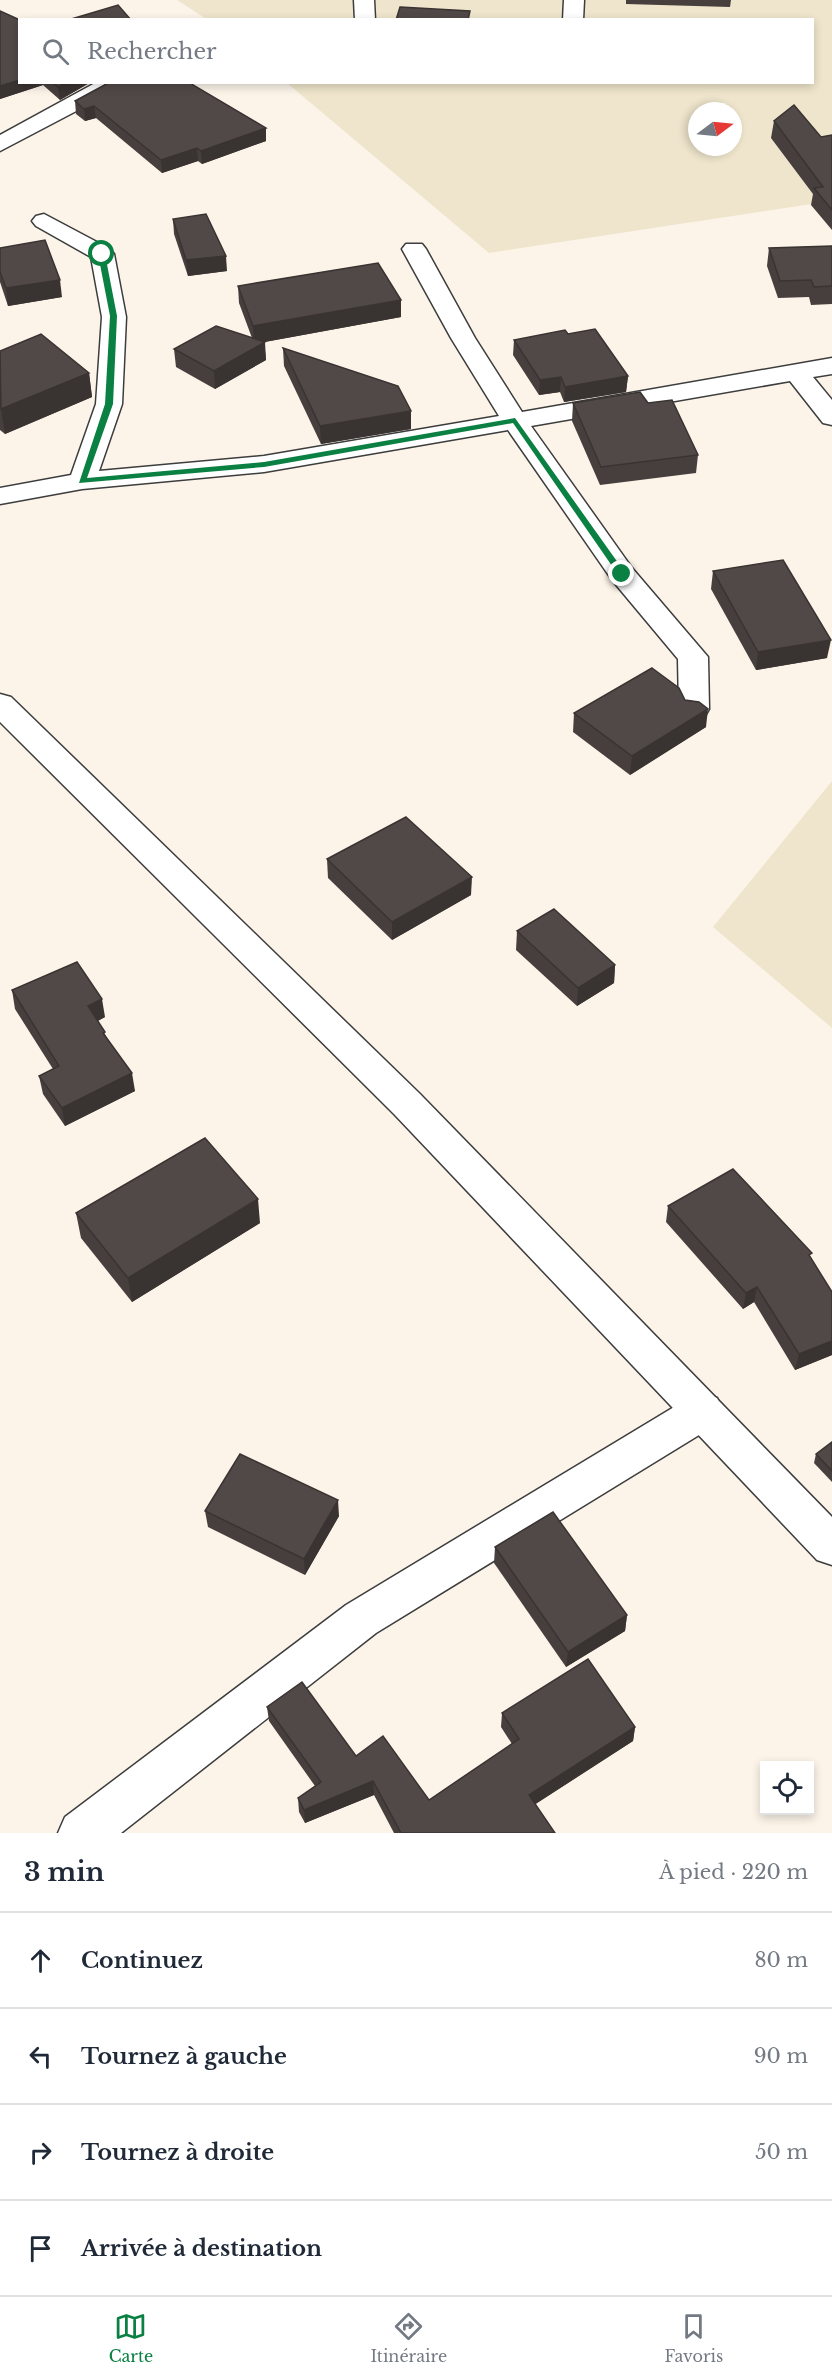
<!DOCTYPE html>
<html lang="fr">
<head>
<meta charset="utf-8">
<style>
	body { margin:0; font-family:"Libre Baskerville",serif; background:#f2f2f3; color:#1f2937 }
	.controls { position:absolute; right:18px; bottom:18px; display:grid; overflow:hidden; border-radius:0px; box-shadow:0 3px 9px #0003 }
	.controls button { width:54px; height:54px; display:grid; place-items:center; padding:0; border:0; border-bottom:2px solid #e0e1e3; background:#fff; color:#1f2937; font:30px sans-serif }
	.compass { position:absolute; left:688px; top:102px; width:54px; height:54px; border-radius:50%; background:#fff; box-shadow:0 3px 9px #0003; rotate:74deg }
	.stop { position:absolute; width:18px; height:18px; margin:-14px; border:4px solid #0b8043; border-radius:50%; background:#fff }
	.stop.end { background:#0b8043; border-color:#fff; box-shadow:0 2px 6px #0008 }
	.list { margin:0; padding:0; list-style:none }
	h2 { display:flex; justify-content:space-between; align-items:center; height:78px; margin:0; padding:0 24px; font-size:26px }
	h2 small { font-size:20px; font-weight:400; color:#747a83 }
	.list li { display:grid; grid-template-columns:39px 1fr auto; gap:18px; align-items:center; box-sizing:border-box; height:96px; padding:0 24px; border-top:2px solid #e0e1e3 }
	.list b { display:block; font-size:22px; white-space:nowrap }
	.list em { font-size:20px; font-style:normal; color:#747a83 }
	.icon { flex:none; width:33px; height:33px; fill:none; stroke:currentColor; stroke-width:2; stroke-linecap:round; stroke-linejoin:round }
	.map { position:relative; flex:none; width:832px; height:1833px; overflow:hidden }
	.search { position:absolute; background:#fff; box-shadow:0 3px 9px #0003; left:18px; right:18px; top:18px; height:66px; display:flex; align-items:center; gap:15px; box-sizing:border-box; padding:0 21px; border-radius:0px; color:#747a83; font-size:22px }
	.sheet { height:462px; background:#fff }
	nav { display:flex; justify-content:space-around; align-items:center; box-sizing:border-box; height:84px; border-top:2px solid #e0e1e3; background:#fff; font-size:16px; color:#747a83 }
	nav a { display:grid; justify-items:center; gap:3px }
	nav .on { color:#0b8043 }
	.map>svg:first-child { display:block }
</style>
</head>
<body>
<div class="map">
<svg width="832" height="1833" viewBox="0 0 832 1833">
	<rect width="100%" height="100%" fill="#fcf4e9"/>
	<g fill="#efe5cc" fill-rule="evenodd">
		<path d="M 177,0 L 832,0 L 832,201 L 489,253 L 287,83 L 812,82 L 812,20 L 208,20 ZM 697,111 L 733,111 L 733,147 L 697,147 Z"/>
		<path d="M 832,781 L 832,1028 L 713,927 Z"/>
	</g>
	<g fill="none" stroke-linecap="round" stroke-linejoin="round">
		<defs>
			<g id="minor">
				<path d="M 354,0 L 374,0 L 375,20 L 355,20 Z"/>
				<path d="M 564,0 L 584,0 L 583,20 L 563,20 Z"/>
				<path d="M 97,82 L 124,82 L 122,87 L 0,151 L 0,135 Z"/>
				<path d="M 44,214 L 110,249 L 114,254 L 126,317 L 122,404 L 99,471 L 264,456 L 499,416 L 451,338 L 402,249 L 406,244 L 422,244 L 426,249 L 475,338 L 522,412 L 832,358 L 832,374 L 813,377 L 832,400 L 832,425 L 823,423 L 790,381 L 531,426 L 632,568 L 708,657 L 709,709 L 705,716 L 694,719 L 683,716 L 679,709 L 678,659 L 612,580 L 508,430 L 264,472 L 82,489 L 0,504 L 0,488 L 71,475 L 96,404 L 102,317 L 91,257 L 36,226 L 32,221 L 36,216 Z"/>
				<path d="M 703,1393 L 717,1398 L 723,1411 L 717,1424 L 376,1633 L 121,1833 L 58,1833 L 65,1817 L 346,1605 L 689,1398 Z"/>
			</g>
			<path id="tertiary" d="M 0,694 L 11,697 L 420,1094 L 832,1517 L 832,1565 L 817,1560 L 394,1114 L 0,722 Z"/>
		</defs>
		<use href="#minor" stroke="#3d3d3d" stroke-width="3"/>
		<use href="#tertiary" stroke="#3d3d3d" stroke-width="3"/>
		<use href="#minor" fill="#fff" fill-rule="evenodd"/>
		<use href="#tertiary" fill="#fff" fill-rule="evenodd"/>
	</g>
	<g fill="#463f3d">
		<path d="M 626,0 L 731,0 L 730,7 L 626,4 Z"/>
		<path d="M 0,11 L 20,82 L 91,82 L 60,100 L 43,85 L 0,99 Z"/>
		<path d="M 193,85 L 266,128 L 266,141 L 202,164 L 198,161 L 162,173 L 96,118 L 85,121 L 76,114 L 75,101 Z"/>
		<path d="M 774,121 L 821,137 L 832,135 L 832,230 L 811,205 L 813,194 L 771,138 Z"/>
		<path d="M 173,219 L 227,271 L 188,276 L 174,234 Z"/>
		<path d="M 832,246 L 832,304 L 811,305 L 809,297 L 778,298 L 767,266 L 769,248 Z"/>
		<path d="M 0,248 L 62,297 L 8,306 L 0,282 Z"/>
		<path d="M 238,286 L 401,317 L 264,342 L 266,360 L 215,389 L 176,367 L 174,349 L 252,338 L 239,303 Z"/>
		<path d="M 568,334 L 628,376 L 626,392 L 564,402 L 560,392 L 539,395 L 513,355 L 514,340 Z"/>
		<path d="M 283,348 L 411,429 L 321,444 L 284,366 Z"/>
		<path d="M 0,351 L 89,373 L 92,397 L 5,434 L 0,430 Z"/>
		<path d="M 573,403 L 648,403 L 698,455 L 696,473 L 600,485 L 572,421 Z"/>
		<path d="M 713,571 L 827,658 L 756,670 L 711,589 Z"/>
		<path d="M 685,700 L 706,727 L 630,775 L 573,732 L 574,713 Z"/>
		<path d="M 327,859 L 471,895 L 392,940 L 328,878 Z"/>
		<path d="M 517,931 L 615,965 L 614,983 L 577,1006 L 516,950 Z"/>
		<path d="M 12,990 L 105,1017 L 98,1021 L 135,1091 L 65,1126 L 43,1094 L 39,1076 L 53,1069 L 15,1009 Z"/>
		<path d="M 668,1206 L 811,1259 L 832,1292 L 832,1355 L 795,1370 L 754,1302 L 743,1309 L 666,1222 Z"/>
		<path d="M 76,1213 L 260,1223 L 132,1302 L 81,1238 Z"/>
		<path d="M 832,1442 L 832,1482 L 814,1463 L 816,1454 Z"/>
		<path d="M 205,1511 L 339,1516 L 305,1575 L 208,1527 Z"/>
		<path d="M 495,1547 L 627,1615 L 625,1631 L 566,1667 L 494,1563 Z"/>
		<path d="M 267,1707 L 356,1756 L 429,1800 L 512,1744 L 501,1727 L 502,1713 L 635,1727 L 633,1741 L 535,1804 L 555,1833 L 394,1833 L 374,1795 L 305,1823 L 299,1812 L 298,1798 L 315,1786 L 269,1721 Z"/>
	</g>
	<g fill="#393332">
		<path d="M 20,80 L 20,82 L 42,82 L 43,85 L 0,99 L 0,86 Z"/>
		<path d="M 67,82 L 91,82 L 60,100 L 58,87 Z"/>
		<path d="M 94,106 L 96,118 L 85,121 L 84,109 Z"/>
		<path d="M 266,128 L 266,141 L 202,164 L 201,151 Z"/>
		<path d="M 197,148 L 198,161 L 162,173 L 161,160 Z"/>
		<path d="M 226,256 L 227,271 L 188,276 L 186,260 Z"/>
		<path d="M 60,280 L 62,297 L 8,306 L 6,288 Z"/>
		<path d="M 401,300 L 401,317 L 254,344 L 253,326 Z"/>
		<path d="M 265,342 L 266,360 L 215,389 L 214,371 Z"/>
		<path d="M 89,373 L 92,397 L 5,434 L 1,409 Z"/>
		<path d="M 628,376 L 626,392 L 564,402 L 565,387 Z"/>
		<path d="M 561,377 L 560,392 L 539,395 L 540,380 Z"/>
		<path d="M 411,411 L 411,429 L 321,444 L 320,426 Z"/>
		<path d="M 831,640 L 827,658 L 756,670 L 758,652 Z"/>
		<path d="M 708,709 L 706,727 L 630,775 L 632,756 Z"/>
		<path d="M 472,877 L 471,895 L 392,940 L 392,922 Z"/>
		<path d="M 615,965 L 614,983 L 577,1006 L 578,988 Z"/>
		<path d="M 102,999 L 105,1017 L 91,1024 L 88,1006 Z"/>
		<path d="M 132,1073 L 135,1091 L 65,1126 L 62,1108 Z"/>
		<path d="M 258,1199 L 260,1223 L 132,1302 L 128,1278 Z"/>
		<path d="M 757,1287 L 754,1302 L 743,1309 L 746,1293 Z"/>
		<path d="M 832,1341 L 832,1355 L 795,1370 L 799,1354 Z"/>
		<path d="M 338,1500 L 339,1516 L 305,1575 L 304,1559 Z"/>
		<path d="M 627,1615 L 625,1631 L 566,1667 L 568,1652 Z"/>
		<path d="M 635,1727 L 633,1741 L 528,1809 L 529,1795 Z"/>
		<path d="M 373,1781 L 374,1795 L 305,1823 L 304,1810 Z"/>
	</g>
	<g fill="#514947" stroke="#393332" stroke-width="1.5">
		<path d="M 118,5 L 131,20 L 68,20 Z"/>
		<path d="M 400,7 L 470,11 L 468,20 L 396,20 Z"/>
		<path d="M 0,11 L 20,20 L 20,80 L 0,86 Z"/>
		<path d="M 53,82 L 67,82 L 58,87 Z"/>
		<path d="M 110,82 L 190,82 L 193,85 L 266,128 L 201,151 L 197,148 L 161,160 L 94,106 L 84,109 L 75,101 Z"/>
		<path d="M 794,105 L 821,137 L 832,135 L 832,210 L 814,188 L 823,187 L 774,121 Z"/>
		<path d="M 206,214 L 226,256 L 186,260 L 173,219 Z"/>
		<path d="M 45,240 L 60,280 L 6,288 L 0,272 L 0,248 Z"/>
		<path d="M 832,246 L 832,286 L 814,287 L 811,280 L 780,281 L 769,248 Z"/>
		<path d="M 378,263 L 401,300 L 253,326 L 238,286 Z"/>
		<path d="M 216,326 L 265,342 L 214,371 L 174,349 Z"/>
		<path d="M 595,329 L 628,376 L 565,387 L 561,377 L 540,380 L 514,340 L 565,330 L 568,334 Z"/>
		<path d="M 41,334 L 89,373 L 1,409 L 0,351 Z"/>
		<path d="M 283,348 L 398,386 L 411,411 L 320,426 Z"/>
		<path d="M 640,392 L 648,403 L 672,400 L 698,455 L 601,467 L 573,403 Z"/>
		<path d="M 783,560 L 831,640 L 758,652 L 713,571 Z"/>
		<path d="M 652,668 L 679,688 L 685,700 L 699,702 L 708,709 L 632,756 L 574,713 Z"/>
		<path d="M 406,817 L 472,877 L 392,922 L 327,859 Z"/>
		<path d="M 554,909 L 615,965 L 578,988 L 517,931 Z"/>
		<path d="M 77,962 L 102,999 L 88,1006 L 105,1032 L 103,1033 L 132,1073 L 62,1108 L 39,1076 L 59,1066 L 12,990 Z"/>
		<path d="M 205,1138 L 258,1199 L 128,1278 L 76,1213 Z"/>
		<path d="M 733,1169 L 812,1253 L 809,1255 L 832,1292 L 832,1341 L 799,1354 L 757,1287 L 746,1293 L 668,1206 Z"/>
		<path d="M 832,1442 L 832,1471 L 816,1454 Z"/>
		<path d="M 240,1454 L 338,1500 L 304,1559 L 205,1511 Z"/>
		<path d="M 553,1512 L 627,1615 L 568,1652 L 495,1547 Z"/>
		<path d="M 588,1659 L 635,1727 L 529,1795 L 555,1833 L 401,1833 L 373,1781 L 304,1810 L 298,1798 L 321,1782 L 267,1707 L 302,1682 L 356,1756 L 383,1736 L 429,1800 L 519,1739 L 502,1713 Z"/>
	</g>
	<path fill="#0b8043" d="M 102,251 L 105,254 L 117,316 L 113,404 L 87,478 L 264,462 L 515,418 L 626,574 L 619,576 L 513,423 L 264,467 L 79,483 L 105,404 L 110,316 L 98,254 Z"/>
</svg>
<div class="controls">
<button><svg class="icon" aria-label="locate" viewBox="0 0 24 24"><circle cx="12" cy="12" r="6"/><path d="M12 2v4M12 18v4M2 12h4M18 12h4"/></svg></button>
</div>
<svg class="compass" viewBox="-18 -18 36 36"><path d="M0-13l5 13h-10z" fill="#e53935"/><path d="M0 13l5-13h-10z" fill="#747a83"/></svg>
<div class="stop" style="left:102px;top:254px"></div>
<div class="stop end" style="left:622px;top:574px"></div>
<div class="search"><svg class="icon" aria-label="search" viewBox="0 0 24 24"><circle cx="10" cy="10" r="6"/><path d="M15 15l6 6"/></svg>Rechercher</div>
</div>
<section class="sheet">
<h2>3 min<small>À pied · 220 m</small></h2>
<ul class="list">
<li><svg class="icon" aria-label="ahead" viewBox="0 0 24 24"><path d="M12 20V5M6 11l6-6 6 6"/></svg><div><b>Continuez</b></div><em>80 m</em></li>
<li><svg class="icon" aria-label="left" viewBox="0 0 24 24"><path d="M17 20v-9H6M10 6l-5 5 5 5"/></svg><div><b>Tournez à gauche</b></div><em>90 m</em></li>
<li><svg class="icon" aria-label="right" viewBox="0 0 24 24"><path d="M7 20v-9h11M14 6l5 5-5 5"/></svg><div><b>Tournez à droite</b></div><em>50 m</em></li>
<li><svg class="icon" aria-label="arrive" viewBox="0 0 24 24"><path d="M6 21V4h12l-3 4 3 4H6"/></svg><div><b>Arrivée à destination</b></div></li>
</ul>
</section>
<nav>
<a class="on"><svg class="icon" aria-label="map" viewBox="0 0 24 24"><path d="M3 6l6-2 6 2 6-2v14l-6 2-6-2-6 2zM9 4v14M15 6v14"/></svg>Carte</a>
<a><svg class="icon" aria-label="directions" viewBox="0 0 24 24"><path d="M12 3l9 9-9 9-9-9zM9 14v-3h6M13 9l2 2-2 2"/></svg>Itinéraire</a>
<a><svg class="icon" aria-label="saved" viewBox="0 0 24 24"><path d="M7 4h10v16l-5-4-5 4z"/></svg>Favoris</a>
</nav>
</body>
</html>
